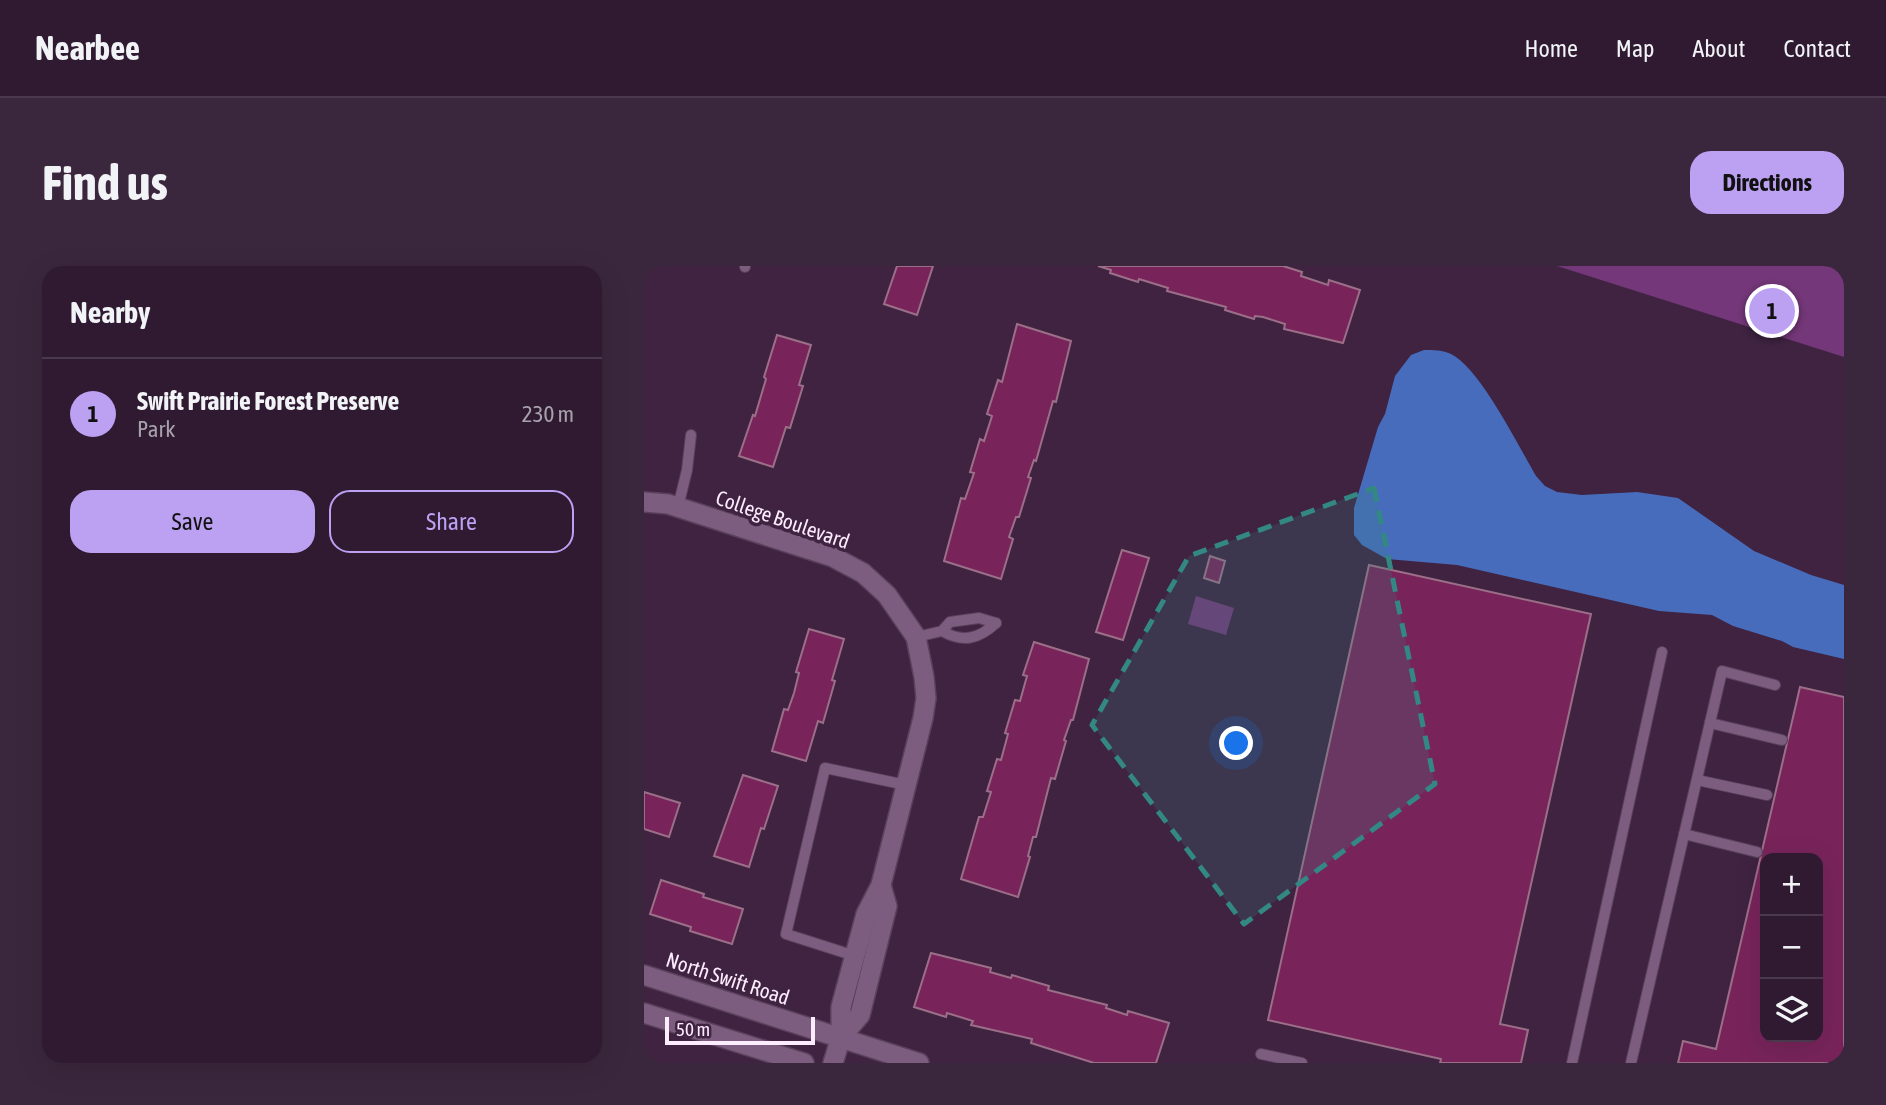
<!DOCTYPE html>
<html lang="en">
<head>
<meta charset="utf-8">
<style>
	body { margin:0; font-family:"Asap Condensed",sans-serif; background:#3b273d; color:#f1f3f6 }
	.controls { position:absolute; right:21px; bottom:21px; display:grid; overflow:hidden; border-radius:14px; box-shadow:0 7px 28px #0002 }
	.controls button { width:63px; height:63px; display:grid; place-items:center; padding:0; border:0; border-bottom:2px solid #4a384d; background:#2f1a31; color:#f1f3f6; font:35px sans-serif }
	.scale { position:absolute; left:21px; bottom:18px; width:150px; box-sizing:border-box; padding-left:7px; border:4px solid #fdebfe; border-top:0; font-size:19px; line-height:24px; white-space:nowrap; color:#fdebfe; -webkit-text-stroke:5px #3f2341; paint-order:stroke }
	.you { position:absolute; left:593px; top:478px; width:24px; height:24px; margin:-18px; border:5px solid #fff; border-radius:50%; background:#1a73e8; box-shadow:0 0 0 10px #1a73e833 }
	.badge { display:grid; place-items:center; width:46px; height:46px; border-radius:50%; background:#bca0f2; color:#111; font-size:23px; font-weight:700 }
	.pin { position:absolute; translate:-50% -50%; border:4px solid #fff; box-shadow:0 2px 7px #0006 }
	.list { margin:0; padding:0; list-style:none }
	h2 { display:flex; justify-content:space-between; align-items:center; height:91px; margin:0; padding:0 28px; font-size:30px }
	h2 small { font-size:23px; font-weight:400; color:#a7a1ab }
	.list li { display:grid; grid-template-columns:46px 1fr auto; gap:21px; align-items:center; box-sizing:border-box; height:112px; padding:0 28px; border-top:2px solid #4a384d }
	.list b { display:block; font-size:26px; white-space:nowrap }
	.list p { margin:0; font-size:23px; white-space:nowrap; color:#a7a1ab }
	.list em { font-size:23px; font-style:normal; color:#a7a1ab }
	.actions { display:flex; gap:14px; padding:21px 28px }
	.actions a { flex:1; padding:16px 0; border:2px solid #bca0f2; border-radius:21px; text-align:center; font-size:24px; color:#bca0f2 }
	.actions .main { background:#bca0f2; color:#111 }
	.icon { flex:none; width:38px; height:38px; fill:none; stroke:currentColor; stroke-width:2; stroke-linecap:round; stroke-linejoin:round }
	.map { position:relative; flex:none; width:1200px; height:797px; overflow:hidden; border-radius:21px }
	header { display:flex; align-items:center; gap:42px; box-sizing:border-box; height:98px; padding:0 35px; background:#2f1a31; border-bottom:2px solid #4a384d }
	header strong { font-size:33px }
	nav { display:flex; gap:38px; margin-inline-start:auto; font-size:24px }
	.intro { display:flex; align-items:center; justify-content:space-between; box-sizing:border-box; height:168px; padding:0 42px }
	h1 { margin:0; font-size:49px }
	.button { padding:18px 32px; border-radius:21px; background:#bca0f2; color:#111; font-size:24px; font-weight:700 }
	main { display:flex; gap:42px; padding:0 42px }
	aside { flex:1; background:#2f1a31; border-radius:21px; box-shadow:0 7px 28px #0002 }
	.map>svg:first-child { display:block }
</style>
</head>
<body>
<header>
<strong>Nearbee</strong>
<nav><a>Home</a><a>Map</a><a>About</a><a>Contact</a></nav>
</header>
<div class="intro"><h1>Find us</h1><a class="button">Directions</a></div>
<main>
<aside>
<h2>Nearby<small></small></h2>
<ul class="list">
<li><span class="badge">1</span><div><b>Swift Prairie Forest Preserve</b><p>Park</p></div><em>230 m</em></li>
</ul>
<div class="actions"><a class="main">Save</a><a>Share</a></div>
</aside>
<div class="map">
<svg width="1200" height="797" viewBox="0 0 1200 797">
	<rect width="100%" height="100%" fill="#3f2341"/>
	<g fill="#743779">
		<path d="M 913,0 L 1200,0 L 1200,91 Z"/>
		<path d="M 552,330 L 590,342 L 582,369 L 544,358 Z"/>
	</g>
	<path fill="#486cbc" d="M 780,84 C 789,84 799,84 807,88 C 836,102 875,181 892,210 L 901,220 L 913,226 L 938,229 L 993,226 L 1034,232 L 1110,285 L 1167,309 L 1200,319 L 1200,393 L 1149,381 L 1138,375 L 1089,360 L 1068,349 L 1015,345 L 813,299 L 743,293 L 718,279 L 710,269 L 710,242 L 734,161 L 741,148 L 751,110 L 767,89 Z"/>
	<g fill="#78245b" stroke="#9b6f88" stroke-width="2" fill-rule="evenodd">
		<path d="M 253,0 L 289,0 L 273,49 L 240,38 Z"/>
		<path d="M 454,0 L 639,0 L 658,6 L 657,10 L 684,19 L 685,14 L 716,24 L 699,77 L 640,63 L 641,58 L 619,51 L 611,50 L 610,53 L 581,44 L 582,41 L 523,25 L 524,22 L 495,13 L 494,16 L 466,7 L 467,4 Z"/>
		<path d="M 373,58 L 427,75 L 412,136 L 409,135 L 392,195 L 390,194 L 384,211 L 387,212 L 375,251 L 372,251 L 365,271 L 369,273 L 357,313 L 300,295 L 317,232 L 321,233 L 330,207 L 326,206 L 336,173 L 340,175 L 348,150 L 343,148 L 354,114 L 358,116 Z"/>
		<path d="M 133,69 L 167,79 L 155,119 L 159,120 L 146,162 L 142,161 L 129,201 L 95,190 L 109,149 L 111,150 L 122,113 L 120,111 Z"/>
		<path d="M 478,284 L 505,292 L 479,374 L 452,366 Z"/>
		<path d="M 566,290 L 581,295 L 575,317 L 560,312 Z"/>
		<path d="M 725,299 L 947,348 L 856,758 L 884,764 L 877,797 L 796,797 L 797,793 L 624,754 Z"/>
		<path d="M 165,363 L 200,373 L 188,414 L 191,415 L 179,457 L 174,455 L 162,495 L 128,485 L 140,443 L 144,444 L 150,427 L 155,407 L 152,406 Z"/>
		<path d="M 390,376 L 445,393 L 429,454 L 427,454 L 420,474 L 422,475 L 411,513 L 407,512 L 392,571 L 389,571 L 384,590 L 386,591 L 374,631 L 317,613 L 335,551 L 339,551 L 347,526 L 343,525 L 353,493 L 357,494 L 364,468 L 361,467 L 371,434 L 376,435 L 383,410 L 379,409 Z"/>
		<path d="M 1156,421 L 1200,431 L 1200,797 L 1034,797 L 1039,775 L 1072,783 ZM 1121,592 L 1174,592 L 1174,771 L 1121,771 Z"/>
		<path d="M 99,509 L 134,520 L 120,563 L 117,562 L 105,601 L 70,590 Z"/>
		<path d="M 0,526 L 36,537 L 25,571 L 0,563 Z"/>
		<path d="M 17,614 L 60,628 L 59,631 L 99,643 L 88,678 L 46,665 L 47,661 L 6,648 Z"/>
		<path d="M 287,687 L 347,702 L 346,706 L 367,712 L 368,709 L 405,720 L 404,724 L 463,739 L 462,742 L 483,749 L 484,745 L 525,757 L 512,797 L 450,797 L 387,777 L 388,773 L 327,759 L 329,755 L 303,747 L 302,751 L 270,741 Z"/>
	</g>
	<g fill="none" stroke-linecap="round" stroke-linejoin="round">
		<defs>
			<g id="service">
				<path d="M 101,1 L 101,0"/>
				<path d="M 34,241 L 43,204 L 47,169"/>
				<path d="M 298,365 C 319,377 335,373 352,357"/>
				<path d="M 272,371 L 298,365 L 306,356 L 335,352 L 352,357"/>
				<path d="M 1066,457 L 1138,474"/>
				<path d="M 1053,514 L 1123,529"/>
				<path d="M 1040,568 L 1113,586"/>
				<path d="M 211,690 L 142,668 L 181,502 L 262,519"/>
				<path d="M 617,788 L 658,797"/>
				<path d="M 928,797 L 1018,386"/>
				<path d="M 987,797 L 1078,405 L 1131,419"/>
			</g>
			<g id="minor">
				<path d="M 0,236 L 24,238 L 189,291 L 219,307 L 243,329 L 272,371 L 280,411 L 282,432 L 279,452 L 237,619 L 222,648 L 197,741 L 197,771 L 189,797"/>
				<path d="M 197,771 L 216,749 L 243,640 L 237,619"/>
			</g>
			<g id="tertiary">
				<path d="M 0,709 L 275,797"/>
				<path d="M 0,747 L 160,797"/>
			</g>
		</defs>
		<use href="#service" stroke="#59405b" stroke-width="12"/>
		<use href="#minor" stroke="#59405b" stroke-width="22"/>
		<use href="#tertiary" stroke="#59405b" stroke-width="22"/>
		<use href="#service" stroke="#7c5d7f" stroke-width="10"/>
		<use href="#minor" stroke="#7c5d7f" stroke-width="19"/>
		<use href="#tertiary" stroke="#7c5d7f" stroke-width="19"/>
	</g>
	<path fill="#338884" fill-opacity="0.2" stroke="#338884" stroke-width="5" stroke-dasharray="14 9" stroke-linejoin="round" d="M 730,222 L 791,518 L 600,658 L 448,459 L 545,290 Z"/>
	<g text-anchor="middle" dominant-baseline="central" stroke-width="7" stroke-linejoin="round" paint-order="stroke">
		<g font-size="21" fill="#fdebfe" stroke="#3f2341">
			<text transform="translate(139 253) rotate(19)">College Boulevard</text>
			<text transform="translate(84 712) rotate(18)">North Swift Road</text>
		</g>
	</g>
</svg>
<div class="controls">
<button>+</button>
<button>−</button>
<button><svg class="icon" aria-label="layers" viewBox="0 0 24 24"><path d="M12 4l9 5-9 5-9-5zM3 14l9 5 9-5"/></svg></button>
</div>
<div class="scale">50 m</div>
<div class="you"></div>
<div class="pin badge" style="left:1128px;top:45px">1</div>
</div>
</main>
</body>
</html>
